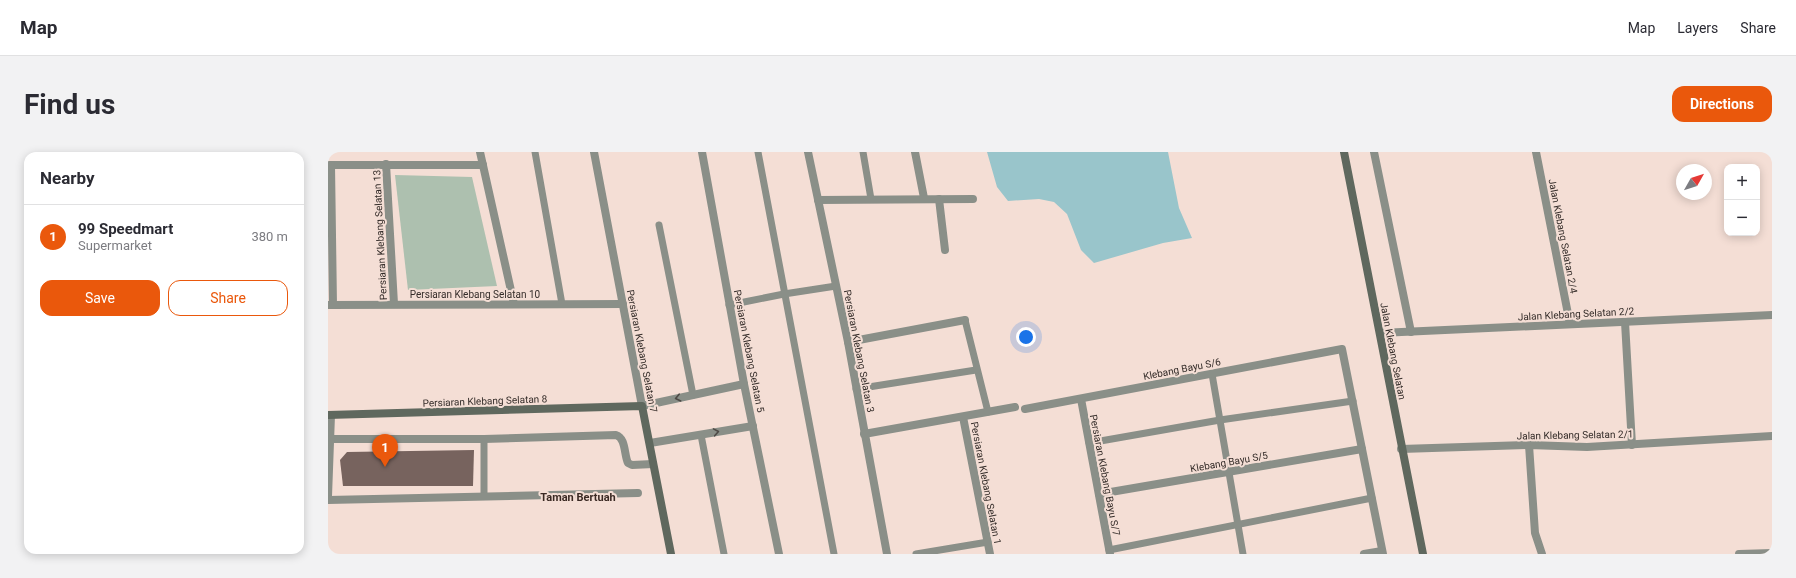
<!DOCTYPE html>
<html lang="en">
<head>
<meta charset="utf-8">
<style>
	body { margin:0; font-family:Roboto,sans-serif; background:#f2f2f3; color:#2b2b33 }
	.controls { position:absolute; right:12px; top:12px; display:grid; overflow:hidden; border-radius:8px; box-shadow:0 2px 10px #0003 }
	.controls button { width:36px; height:36px; display:grid; place-items:center; padding:0; border:0; border-bottom:1px solid #e1e1e2; background:#fff; color:#2b2b33; font:20px sans-serif }
	.compass { position:absolute; left:1348px; top:12px; width:36px; height:36px; border-radius:50%; background:#fff; box-shadow:0 2px 10px #0003; rotate:51deg }
	.you { position:absolute; left:698px; top:185px; width:14px; height:14px; margin:-10px; border:3px solid #fff; border-radius:50%; background:#1a73e8; box-shadow:0 0 0 6px #1a73e833 }
	.badge { display:grid; place-items:center; width:26px; height:26px; border-radius:50%; background:#ea580c; color:#fff; font-size:13px; font-weight:700 }
	.pin { position:absolute; translate:-50% -33px; filter:drop-shadow(0 1px 2px #0008) }
	.pin::after { content:''; position:absolute; top:21px; width:14px; height:12px; background:inherit; clip-path:polygon(0 0,100% 0,50% 100%) }
	.list { margin:0; padding:0; list-style:none }
	h2 { display:flex; justify-content:space-between; align-items:center; height:52px; margin:0; padding:0 16px; font-size:17px }
	h2 small { font-size:13px; font-weight:400; color:#7c7c81 }
	.list li { display:grid; grid-template-columns:26px 1fr auto; gap:12px; align-items:center; box-sizing:border-box; height:64px; padding:0 16px; border-top:1px solid #e1e1e2 }
	.list b { display:block; font-size:15px; white-space:nowrap }
	.list p { margin:0; font-size:13px; white-space:nowrap; color:#7c7c81 }
	.list em { font-size:13px; font-style:normal; color:#7c7c81 }
	.actions { display:flex; gap:8px; padding:12px 16px }
	.actions a { flex:1; padding:9px 0; border:1px solid #ea580c; border-radius:12px; text-align:center; font-size:14px; color:#ea580c }
	.actions .main { background:#ea580c; color:#fff }
	.map { position:relative; flex:none; width:1444px; height:402px; overflow:hidden; border-radius:12px }
	header { display:flex; align-items:center; gap:24px; box-sizing:border-box; height:56px; padding:0 20px; background:#fff; border-bottom:1px solid #e1e1e2 }
	header strong { font-size:19px }
	nav { display:flex; gap:22px; margin-inline-start:auto; font-size:14px }
	.intro { display:flex; align-items:center; justify-content:space-between; box-sizing:border-box; height:96px; padding:0 24px }
	h1 { margin:0; font-size:28px }
	.button { padding:10px 18px; border-radius:12px; background:#ea580c; color:#fff; font-size:14px; font-weight:700 }
	main { display:flex; gap:24px; padding:0 24px }
	aside { flex:1; background:#fff; border-radius:12px; box-shadow:0 2px 10px #0003 }
	.map>svg:first-child { display:block }
</style>
</head>
<body>
<header>
<strong>Map</strong>
<nav><a>Map</a><a>Layers</a><a>Share</a></nav>
</header>
<div class="intro"><h1>Find us</h1><a class="button">Directions</a></div>
<main>
<aside>
<h2>Nearby<small></small></h2>
<ul class="list">
<li><span class="badge">1</span><div><b>99 Speedmart</b><p>Supermarket</p></div><em>380 m</em></li>
</ul>
<div class="actions"><a class="main">Save</a><a>Share</a></div>
</aside>
<div class="map">
<svg width="1444" height="402" viewBox="0 0 1444 402">
	<rect width="100%" height="100%" fill="#f4ded5"/>
	<path fill="#adc0af" d="M 67,23 L 144,25 L 169,134 L 80,138 Z"/>
	<path fill="#99c5cb" d="M 659,0 L 840,0 L 851,56 L 864,86 L 835,91 L 766,111 L 753,98 L 739,62 L 726,50 L 711,47 L 680,49 L 669,35 Z"/>
	<path fill="#77635e" d="M 146,298 L 145,334 L 15,334 L 12,308 L 19,300 Z"/>
	<g fill="none" stroke-linecap="round" stroke-linejoin="round">
		<g stroke="#8a8f88" stroke-width="7">
			<path d="M 207,0 L 234,152"/>
			<path d="M 430,0 L 506,402"/>
			<path d="M 535,0 L 543,47"/>
			<path d="M 331,73 L 365,243"/>
			<path d="M 401,153 L 456,142 L 508,134"/>
			<path d="M 637,168 L 660,260"/>
			<path d="M 884,222 L 915,402"/>
			<path d="M 528,237 L 648,218"/>
			<path d="M 373,283 L 396,402"/>
			<path d="M 761,291 L 892,268 L 1025,249"/>
			<path d="M 156,344 L 156,287"/>
			<path d="M 781,398 L 1044,346"/>
			<path d="M 588,402 L 660,390"/>
		</g>
		<g stroke="#8a8f88" stroke-width="8">
			<path d="M 152,0 L 186,152"/>
			<path d="M 266,0 L 314,254 L 416,232"/>
			<path d="M 374,0 L 416,232 L 451,402"/>
			<path d="M 480,0 L 520,190 L 559,402"/>
			<path d="M 587,0 L 596,46"/>
			<path d="M 1046,0 L 1083,180"/>
			<path d="M 1208,0 L 1242,172"/>
			<path d="M 58,12 L 66,152"/>
			<path d="M 0,13 L 155,13"/>
			<path d="M 3,13 L 5,153"/>
			<path d="M 611,47 L 617,98"/>
			<path d="M 490,48 L 645,47"/>
			<path d="M 0,153 L 295,152"/>
			<path d="M 1297,170 L 1304,293"/>
			<path d="M 1052,181 L 1444,163"/>
			<path d="M 520,190 L 637,168"/>
			<path d="M 753,247 L 782,402"/>
			<path d="M 697,257 L 1014,197 L 1055,402"/>
			<path d="M 635,265 L 662,402"/>
			<path d="M 536,282 L 687,255"/>
			<path d="M 3,287 L 156,287 L 288,283 C 298,286 296,303 300,311 L 304,313 L 325,312"/>
			<path d="M 322,291 L 425,274"/>
			<path d="M 1201,293 L 1207,381 L 1214,402"/>
			<path d="M 1073,297 L 1201,293 L 1259,295 L 1444,284"/>
			<path d="M 771,342 L 1034,297"/>
			<path d="M 0,344 L 3,263"/>
			<path d="M 0,348 L 310,341"/>
			<path d="M 1036,402 L 1054,399"/>
			<path d="M 1411,402 L 1444,401"/>
		</g>
		<g stroke="#5f685e" stroke-width="8">
			<path d="M 1016,0 L 1095,402"/>
			<path d="M 0,263 L 314,254 L 343,402"/>
		</g>
	</g>
	<defs><path id="oneway-chevron" d="M-2-3.5L2.5 0L-2 3.5" fill="none" stroke-width="1.6" stroke-linecap="round" stroke-linejoin="round"/></defs>
	<g stroke="#4e4a46">
		<use href="#oneway-chevron" transform="translate(350 246) rotate(167)"/>
		<use href="#oneway-chevron" transform="translate(388 280) rotate(-10)"/>
	</g>
	<g text-anchor="middle" dominant-baseline="central" stroke-width="4" stroke-linejoin="round" paint-order="stroke">
		<g font-size="10" fill="#342c29" stroke="#f4ded5">
			<text transform="translate(52 83) rotate(-93)">Persiaran Klebang Selatan 13</text>
			<text transform="translate(1235 84) rotate(79)">Jalan Klebang Selatan 2/4</text>
			<text x="147" y="142">Persiaran Klebang Selatan 10</text>
			<text transform="translate(1248 162) rotate(-3)">Jalan Klebang Selatan 2/2</text>
			<text transform="translate(314 199) rotate(79)">Persiaran Klebang Selatan 7</text>
			<text transform="translate(421 199) rotate(79)">Persiaran Klebang Selatan 5</text>
			<text transform="translate(531 199) rotate(79)">Persiaran Klebang Selatan 3</text>
			<text transform="translate(1065 199) rotate(79)">Jalan Klebang Selatan</text>
			<text transform="translate(854 217) rotate(-11)">Klebang Bayu S/6</text>
			<text transform="translate(157 249) rotate(-2)">Persiaran Klebang Selatan 8</text>
			<text transform="translate(1247 283) rotate(-1)">Jalan Klebang Selatan 2/1</text>
			<text transform="translate(901 310) rotate(-10)">Klebang Bayu S/5</text>
			<text transform="translate(777 323) rotate(79)">Persiaran Klebang Bayu S/7</text>
			<text transform="translate(658 331) rotate(79)">Persiaran Klebang Selatan 1</text>
		</g>
		<g font-size="11" font-weight="bold" fill="#3a2923" stroke="#f4ded5">
			<text x="250" y="345">Taman Bertuah</text>
		</g>
	</g>
</svg>
<div class="controls">
<button>+</button>
<button>−</button>
</div>
<svg class="compass" viewBox="-18 -18 36 36"><path d="M0-13l5 13h-10z" fill="#e53935"/><path d="M0 13l5-13h-10z" fill="#7c7c81"/></svg>
<div class="you"></div>
<div class="pin badge" style="left:57px;top:315px">1</div>
</div>
</main>
</body>
</html>
